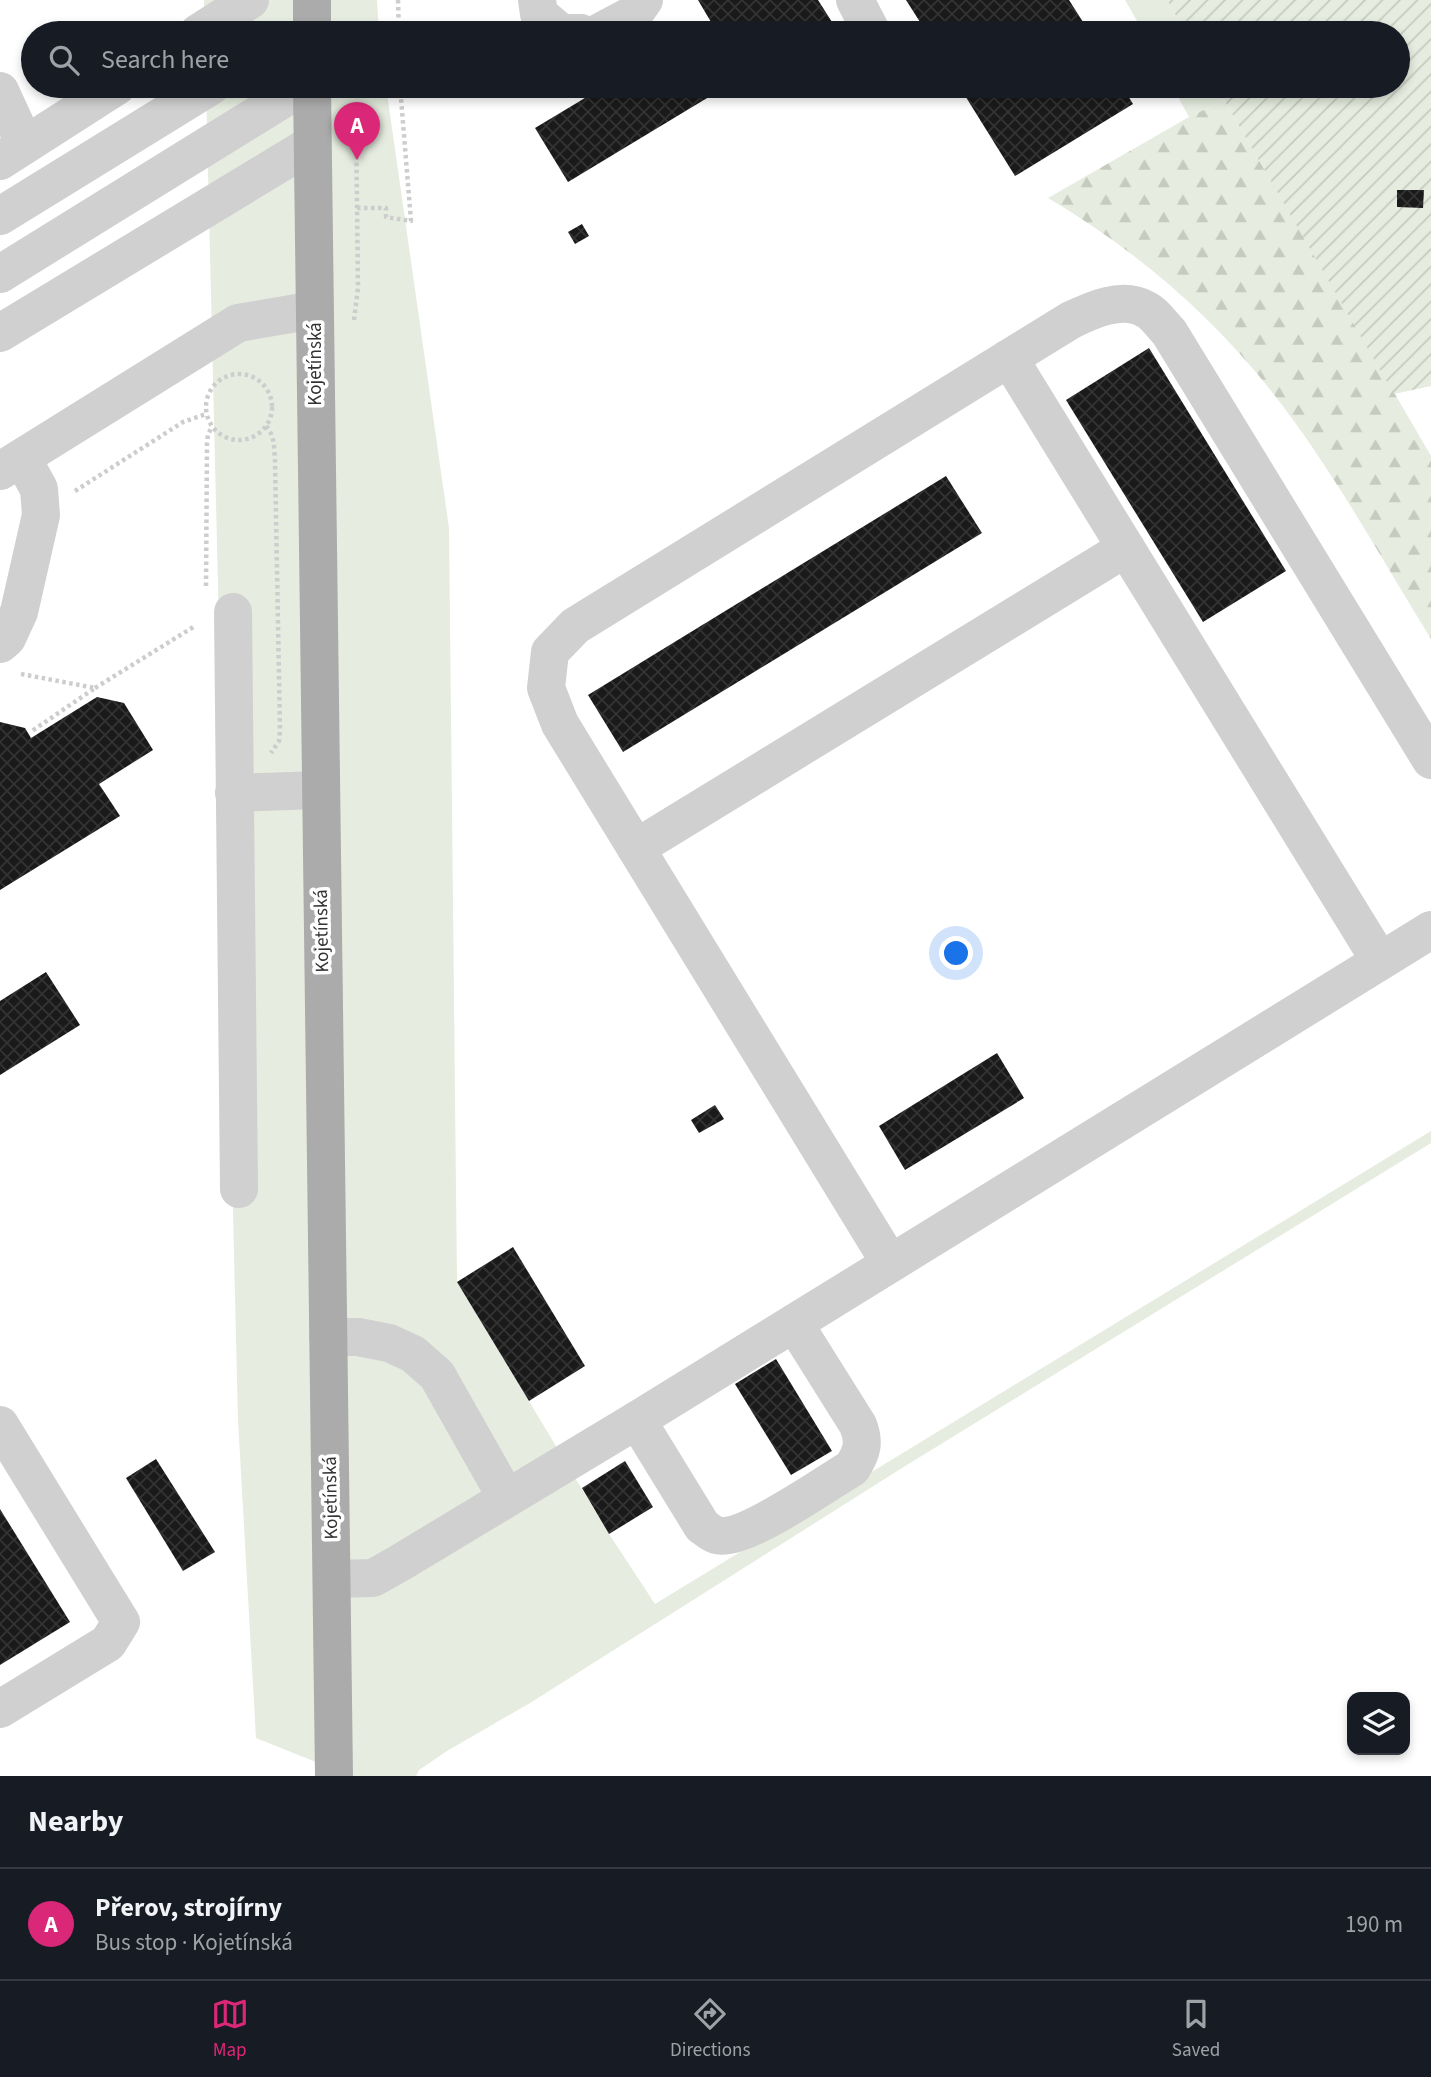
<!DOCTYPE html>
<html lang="en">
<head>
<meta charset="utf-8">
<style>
	body { margin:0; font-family:"Source Sans 3",sans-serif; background:#242831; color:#f1f3f6 }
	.controls { position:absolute; right:21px; bottom:21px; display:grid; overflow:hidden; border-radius:14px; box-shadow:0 4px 10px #0003 }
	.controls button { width:63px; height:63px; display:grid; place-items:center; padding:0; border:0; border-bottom:2px solid #363941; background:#171b24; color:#f1f3f6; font:35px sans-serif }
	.you { position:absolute; left:957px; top:954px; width:24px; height:24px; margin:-18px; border:5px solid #fff; border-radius:50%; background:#1a73e8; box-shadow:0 0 0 10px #1a73e833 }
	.badge { display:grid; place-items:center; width:46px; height:46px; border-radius:50%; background:#db2777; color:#fff; font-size:23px; font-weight:700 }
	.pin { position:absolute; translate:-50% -58px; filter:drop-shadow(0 2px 4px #0008) }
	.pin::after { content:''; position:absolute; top:37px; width:24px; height:21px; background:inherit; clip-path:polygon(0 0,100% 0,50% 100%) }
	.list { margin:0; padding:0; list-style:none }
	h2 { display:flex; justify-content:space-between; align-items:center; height:91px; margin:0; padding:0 28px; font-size:30px }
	h2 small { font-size:23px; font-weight:400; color:#9ea1a6 }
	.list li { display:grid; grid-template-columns:46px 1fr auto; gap:21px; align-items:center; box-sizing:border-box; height:112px; padding:0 28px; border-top:2px solid #363941 }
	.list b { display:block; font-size:26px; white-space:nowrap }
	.list p { margin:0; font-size:23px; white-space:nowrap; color:#9ea1a6 }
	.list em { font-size:23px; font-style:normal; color:#9ea1a6 }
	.icon { flex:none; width:38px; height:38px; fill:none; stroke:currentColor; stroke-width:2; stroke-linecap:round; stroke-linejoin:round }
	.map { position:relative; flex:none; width:1431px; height:1776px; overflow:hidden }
	.search { position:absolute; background:#171b24; box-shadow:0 4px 10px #0003; left:21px; right:21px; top:21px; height:77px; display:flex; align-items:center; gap:18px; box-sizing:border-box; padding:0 24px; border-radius:38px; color:#9ea1a6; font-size:26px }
	.sheet { height:203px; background:#171b24 }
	nav { display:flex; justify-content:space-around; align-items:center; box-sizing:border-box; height:98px; border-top:2px solid #363941; background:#171b24; font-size:19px; color:#9ea1a6 }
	nav a { display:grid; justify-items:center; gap:4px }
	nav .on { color:#db2777 }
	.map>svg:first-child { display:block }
</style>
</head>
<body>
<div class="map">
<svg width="1431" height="1776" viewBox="0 0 1431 1776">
	<defs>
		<pattern id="forest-firs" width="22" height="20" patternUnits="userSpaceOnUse" patternTransform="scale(1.75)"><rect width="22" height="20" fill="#e6ecdf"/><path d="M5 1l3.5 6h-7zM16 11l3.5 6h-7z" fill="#c6cbc0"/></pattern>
		<pattern id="garden-furrows" width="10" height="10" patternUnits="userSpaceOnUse" patternTransform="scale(1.75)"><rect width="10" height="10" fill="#e6ecdf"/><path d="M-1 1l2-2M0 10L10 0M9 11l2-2" fill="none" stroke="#c6cbc0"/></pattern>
		<pattern id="building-cross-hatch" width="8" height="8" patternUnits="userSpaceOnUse" patternTransform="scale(1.75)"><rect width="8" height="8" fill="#1a1a1a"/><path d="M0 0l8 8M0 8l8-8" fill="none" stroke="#333"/></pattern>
	</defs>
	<rect width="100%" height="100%" fill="#fff"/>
	<g fill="#e6ecdf">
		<path d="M 204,0 L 377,0 L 379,33 L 204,33 Z"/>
		<path d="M 1125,0 L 1167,0 L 1186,33 L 1144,33 Z"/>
		<path d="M 206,86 L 386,86 L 449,528 L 457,1282 L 609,1534 L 655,1604 L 1431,1131 L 1431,1143 L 902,1468 L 530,1703 L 447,1751 L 419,1770 L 416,1776 L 351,1776 L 256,1738 L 238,1420 Z"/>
		<path d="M 1172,86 L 1216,86 L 1224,100 L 1189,117 Z"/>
	</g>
	<path fill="url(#forest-firs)" d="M 1224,100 L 1431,456 L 1431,639 C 1383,561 1338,479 1282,405 C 1219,321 1138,251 1048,198 L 1189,117 Z"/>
	<path fill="url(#garden-furrows)" d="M 1167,0 L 1431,0 L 1431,386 L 1394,394 L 1216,86 L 1398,86 L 1398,33 L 1186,33 Z"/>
	<g fill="url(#building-cross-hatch)">
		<path d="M 698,0 L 818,0 L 832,22 L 813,33 L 692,33 L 711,22 Z"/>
		<path d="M 906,0 L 1069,0 L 1090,33 L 927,33 Z"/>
		<path d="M 605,86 L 727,86 L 568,182 L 535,128 Z"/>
		<path d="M 959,86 L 1122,86 L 1133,104 L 1015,176 Z"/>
		<path d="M 1397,190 L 1424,190 L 1423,208 L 1397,207 Z"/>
		<path d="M 582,224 L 589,236 L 575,244 L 568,232 Z"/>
		<path d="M 1149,348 L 1286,571 L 1203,622 L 1066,400 Z"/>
		<path d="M 946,476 L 982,533 L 623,752 L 588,695 Z"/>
		<path d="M 97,697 L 124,703 L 153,750 L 99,784 L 120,816 L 0,890 L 0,722 L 25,728 L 31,738 Z"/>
		<path d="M 46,972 L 80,1025 L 0,1075 L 0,1001 Z"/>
		<path d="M 997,1053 L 1024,1098 L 905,1170 L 879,1126 Z"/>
		<path d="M 715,1105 L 724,1119 L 699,1133 L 691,1120 Z"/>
		<path d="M 513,1247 L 585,1366 L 529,1401 L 457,1282 Z"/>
		<path d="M 776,1359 L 832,1451 L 791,1475 L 735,1384 Z"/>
		<path d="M 156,1459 L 215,1552 L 183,1571 L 126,1478 Z"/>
		<path d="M 625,1461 L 653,1507 L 609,1534 L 582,1488 Z"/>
		<path d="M 0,1509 L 70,1622 L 0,1665 Z"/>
	</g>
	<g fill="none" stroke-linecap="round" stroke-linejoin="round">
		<g stroke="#cdcdcd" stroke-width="4.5" stroke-dasharray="3.5 3.5" stroke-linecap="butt">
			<path d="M 398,0 L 399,33"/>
			<path d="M 357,208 L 386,208 L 386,217 L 411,221 L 400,86"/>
			<path d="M 354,320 L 358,288 L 356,119"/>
			<circle cx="239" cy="407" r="33"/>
			<path d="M 266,426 C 275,436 274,448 275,460 L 280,731 L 279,741 L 271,753"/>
			<path d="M 75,491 L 183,422 L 206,414"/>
			<path d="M 206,586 L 207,444 L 208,434 L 212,427"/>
			<path d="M 21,674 L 95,688 L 32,731"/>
			<path d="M 95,688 L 195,626"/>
		</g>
		<g stroke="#d0d0d0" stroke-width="38">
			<path d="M 537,0 L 539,14 L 561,33 L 581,33"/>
			<path d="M 855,0 L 872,33"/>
			<path d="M 198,33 L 250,0"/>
			<path d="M 598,33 L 634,14 L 644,0"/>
			<path d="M 0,91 L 25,145"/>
			<path d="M 0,161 L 117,86"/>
			<path d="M 0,216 L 211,86"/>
			<path d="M 0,274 L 304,86"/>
			<path d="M 0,333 L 312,144"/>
			<path d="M 1009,358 L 1380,961"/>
			<path d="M 0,471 L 238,323 L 314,310"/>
			<path d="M 233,612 L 239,1189"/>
			<path d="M 0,644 L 7,638 L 19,612 L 41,515 L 39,489 L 22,458"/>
			<path d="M 234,793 L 320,790"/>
			<path d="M 636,848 L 1126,548"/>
			<path d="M 890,1263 L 560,724 L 546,688 L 550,652 L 575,626 L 1071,320 C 1092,310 1122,296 1145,309 C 1154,313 1162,325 1169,332 L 1431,760"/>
			<path d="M 328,1337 L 358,1337 L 389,1343 L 413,1354 L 437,1375 L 506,1497"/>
			<path d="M 637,1420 L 702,1526 C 706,1529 712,1534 716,1535 C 743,1543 826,1483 852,1468 C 862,1452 865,1443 858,1425 L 794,1323"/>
			<path d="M 0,1425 L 121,1622 L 108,1643 L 0,1709"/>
			<path d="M 332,1579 L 373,1578 L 398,1564 L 637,1420 L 1431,930"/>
		</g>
		<g stroke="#ababab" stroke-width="38">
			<path d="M 312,33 L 312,0"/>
			<path d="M 312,86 L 334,1776"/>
		</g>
	</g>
	<g text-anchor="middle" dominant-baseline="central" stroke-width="7" stroke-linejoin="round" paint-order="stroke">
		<g font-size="19" fill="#333" stroke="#fff">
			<text transform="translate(315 364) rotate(-90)">Kojetínská</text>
			<text transform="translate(322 931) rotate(-91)">Kojetínská</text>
			<text transform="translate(331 1498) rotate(-91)">Kojetínská</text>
		</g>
	</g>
</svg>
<div class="controls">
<button><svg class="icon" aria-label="layers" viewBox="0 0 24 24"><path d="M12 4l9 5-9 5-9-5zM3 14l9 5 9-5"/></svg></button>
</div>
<div class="you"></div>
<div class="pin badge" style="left:357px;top:160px">A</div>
<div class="search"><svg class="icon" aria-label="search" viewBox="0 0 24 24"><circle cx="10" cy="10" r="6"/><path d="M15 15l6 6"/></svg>Search here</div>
</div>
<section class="sheet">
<h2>Nearby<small></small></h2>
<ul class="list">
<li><span class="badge">A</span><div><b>Přerov, strojírny</b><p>Bus stop · Kojetínská</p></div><em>190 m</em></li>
</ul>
</section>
<nav>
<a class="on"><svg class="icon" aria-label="map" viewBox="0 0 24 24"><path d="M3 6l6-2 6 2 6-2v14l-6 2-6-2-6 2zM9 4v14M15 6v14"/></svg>Map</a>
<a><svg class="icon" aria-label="directions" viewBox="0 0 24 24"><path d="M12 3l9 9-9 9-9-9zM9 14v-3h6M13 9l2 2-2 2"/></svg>Directions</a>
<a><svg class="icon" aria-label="saved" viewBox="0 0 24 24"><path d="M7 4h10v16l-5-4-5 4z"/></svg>Saved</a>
</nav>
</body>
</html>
